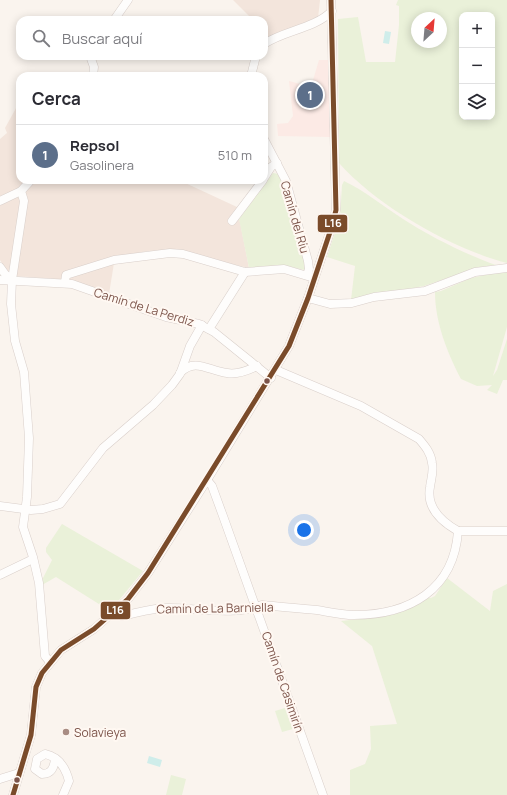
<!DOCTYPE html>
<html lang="es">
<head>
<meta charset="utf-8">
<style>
	body { margin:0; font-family:Manrope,sans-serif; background:#f2f2f3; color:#2b2b33 }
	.controls { position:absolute; right:12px; top:12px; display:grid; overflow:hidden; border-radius:8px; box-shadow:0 2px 10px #0003 }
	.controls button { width:36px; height:36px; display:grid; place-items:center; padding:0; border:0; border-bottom:1px solid #e1e1e2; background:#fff; color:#2b2b33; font:20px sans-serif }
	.compass { position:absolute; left:411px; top:12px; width:36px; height:36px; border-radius:50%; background:#fff; box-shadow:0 2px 10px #0003; rotate:26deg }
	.you { position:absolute; left:304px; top:530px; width:14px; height:14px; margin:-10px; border:3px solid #fff; border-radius:50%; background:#1a73e8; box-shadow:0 0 0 6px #1a73e833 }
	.badge { display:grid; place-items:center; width:26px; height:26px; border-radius:50%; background:#d93025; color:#fff; font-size:13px; font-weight:700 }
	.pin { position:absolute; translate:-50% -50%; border:2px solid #fff; box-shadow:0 1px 4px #0006 }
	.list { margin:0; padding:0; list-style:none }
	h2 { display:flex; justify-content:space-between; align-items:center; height:52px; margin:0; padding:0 16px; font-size:17px }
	h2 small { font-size:13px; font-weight:400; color:#7c7c81 }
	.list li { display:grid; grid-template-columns:26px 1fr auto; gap:12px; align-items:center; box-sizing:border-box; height:60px; padding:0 16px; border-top:1px solid #e1e1e2 }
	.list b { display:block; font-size:15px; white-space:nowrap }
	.list p { margin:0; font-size:13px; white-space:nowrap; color:#7c7c81 }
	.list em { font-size:13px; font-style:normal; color:#7c7c81 }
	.icon { flex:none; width:22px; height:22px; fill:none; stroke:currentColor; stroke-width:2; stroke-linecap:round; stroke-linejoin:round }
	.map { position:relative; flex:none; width:507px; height:795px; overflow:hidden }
	.search { position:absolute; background:#fff; box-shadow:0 2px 10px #0003; left:16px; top:16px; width:252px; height:44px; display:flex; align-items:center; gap:10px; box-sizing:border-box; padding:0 14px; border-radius:12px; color:#7c7c81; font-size:15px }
	.panel { position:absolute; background:#fff; box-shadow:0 2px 10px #0003; left:16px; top:72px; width:252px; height:112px; border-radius:12px }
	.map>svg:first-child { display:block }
</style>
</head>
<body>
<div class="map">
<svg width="507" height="795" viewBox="0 0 507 795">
	<rect width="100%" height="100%" fill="#faf4ee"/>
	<g fill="#f3e5dc">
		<path d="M 233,0 L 320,0 L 318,18 L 268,37 L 264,32 L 264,20 L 253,20 Z"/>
		<path d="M 20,101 L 20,180 L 181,181 L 237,207 L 249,268 L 171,250 L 148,251 L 125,255 L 114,263 L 109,294 L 72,280 L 15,276 L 8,272 L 0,260 L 0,139 L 7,133 L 5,128 Z"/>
	</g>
	<path fill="#fceae5" d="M 319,60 L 328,60 L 330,137 L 278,136 L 277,124 L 288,123 L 293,116 L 289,81 L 311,87 Z"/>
	<g fill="#eaf1d9" fill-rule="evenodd">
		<path d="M 398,0 L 507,0 L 507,263 C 452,249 377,206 339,163 L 338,19 L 358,17 L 366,62 L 395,62 L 399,25 L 399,6 L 396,5 ZM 462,15 L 492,15 L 492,117 L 462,117 ZM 417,18 L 441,18 L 441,42 L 417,42 Z"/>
		<path d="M 273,173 L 279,174 L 285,187 L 306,268 L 304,270 L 284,265 L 249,268 L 239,219 Z"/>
		<path d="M 344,181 C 365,191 383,206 403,219 C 429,236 467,255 496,265 L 480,267 L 424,286 L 351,300 L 355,266 L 327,257 L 340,217 L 342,185 Z"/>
		<path d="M 499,272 L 507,272 L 507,327 L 493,376 L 497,370 L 507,339 L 507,380 L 503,380 L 497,394 L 487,390 L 492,385 L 477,386 L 461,379 C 447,352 435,322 435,292 L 441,291 L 471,278 Z"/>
		<path d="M 62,524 L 143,571 L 110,611 L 56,577 L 42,585 L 41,582 L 52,560 L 46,552 L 46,548 Z"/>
		<path d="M 447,578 L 490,611 L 493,591 L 507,584 L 507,795 L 350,795 L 350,770 L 365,764 L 371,749 L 370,726 L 397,724 L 372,646 L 341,621 L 370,618 L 427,597 L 431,598 L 435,596 Z"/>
		<path d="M 285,708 L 293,729 L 282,732 L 275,711 Z"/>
		<path d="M 171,775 L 186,779 L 182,795 L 166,795 Z"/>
	</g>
	<g fill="#cfedea">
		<path d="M 385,31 L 391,32 L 389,44 L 383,43 Z"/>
		<path d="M 149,756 L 162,760 L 160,767 L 147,763 Z"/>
	</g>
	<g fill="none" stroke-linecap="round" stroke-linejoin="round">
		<defs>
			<g id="minor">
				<path d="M 114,20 L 128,0"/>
				<path d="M 264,44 C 285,30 314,29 332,11"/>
				<path d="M 90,56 L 94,67 L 93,76"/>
				<path d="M 251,76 L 256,56"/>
				<path d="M 264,139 L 286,181 L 308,261 L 309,269 L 307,275"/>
				<path d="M 264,178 L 271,167 L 277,163"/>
				<path d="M 31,180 L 21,191 L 24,201 L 12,280 L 11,304 L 15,341 L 24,372 L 29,438 L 27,497 L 23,527 L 33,557 L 39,583 L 45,656 L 50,662"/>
				<path d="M 0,201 L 21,191"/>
				<path d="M 232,221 L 263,180"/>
				<path d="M 0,267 L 5,274 L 12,280"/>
				<path d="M 0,280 L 72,284 L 166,317 L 199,324 L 214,332 L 271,378"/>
				<path d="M 65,282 L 66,275 L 114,260 L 170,253 L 183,254 L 245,272 L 284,269 L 314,278"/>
				<path d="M 308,298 L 330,304 L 352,303 L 374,297 L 425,291 L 475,272 L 507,268"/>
				<path d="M 209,329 L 245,272"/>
				<path d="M 180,373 C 195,357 209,371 227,373 C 237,375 247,371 257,366"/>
				<path d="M 207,480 L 212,486 L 223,516 L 323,795"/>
				<path d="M 0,506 L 31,510 L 43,509 L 60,504 L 103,448 L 153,405 L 172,385 L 180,374 L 190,346 L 202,325"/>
				<path d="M 458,531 L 507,531"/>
				<path d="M 0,575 L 33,559"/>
				<path d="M 115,611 L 122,616 C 137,613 152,608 168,608 C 198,608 233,616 262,605 C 281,607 299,608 317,610 C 329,612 342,615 354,615 C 409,615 454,590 458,531 C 442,522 426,508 430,487 C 431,479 434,471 432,463 C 431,453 425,446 419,439 L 361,406 L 276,370"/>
				<path d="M 55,759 C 54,767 52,774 42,774 L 35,769 L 37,759 L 45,754 C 59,757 66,769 69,781 L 63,795"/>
				<path d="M 0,779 L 19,773"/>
				<path d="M 13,795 L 31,735 L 36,687 L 42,673 L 61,650 L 94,629 L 128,599 L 148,573 L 207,480 L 289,346 L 308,298 L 332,226 L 336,210 L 331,0"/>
			</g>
		</defs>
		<use href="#minor" stroke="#d9cfca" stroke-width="9"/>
		<use href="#minor" stroke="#fefdfc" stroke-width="8"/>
		<defs>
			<path id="bus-1" d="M 13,795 L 31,735 L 36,687 L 42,673 L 61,650 L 94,629 L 128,599 L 148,573 L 289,346 L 308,298 L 332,226 L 336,210 L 331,0"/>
		</defs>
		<use href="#bus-1" stroke="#fff8f2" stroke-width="8"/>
		<use href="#bus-1" stroke="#7a4b2a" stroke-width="5"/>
	</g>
	<g fill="#7c544a" stroke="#fff8f2" stroke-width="1.5">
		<circle cx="267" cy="381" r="3.5"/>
		<circle cx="17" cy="780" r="3.5"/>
	</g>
	<circle fill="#a88c83" stroke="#fff8f2" stroke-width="1.5" cx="66" cy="732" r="4"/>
	<g text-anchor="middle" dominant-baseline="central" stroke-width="4" stroke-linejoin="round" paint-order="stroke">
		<g font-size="12" fill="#7c544a" stroke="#fff8f2">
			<text transform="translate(295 217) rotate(74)">Camín del Ríu</text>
			<text transform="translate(144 307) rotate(17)">Camín de La Perdiz</text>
			<text transform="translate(215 608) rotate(-1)">Camín de La Barniella</text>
			<text transform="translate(283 682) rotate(71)">Camín de Casimirín</text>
		</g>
		<g font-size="12" fill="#7c544a" stroke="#fff8f2" text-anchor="start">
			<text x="74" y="732">Solavieya</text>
		</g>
	</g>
	<g stroke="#fff8f2" stroke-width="1.5">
		<rect x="317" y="214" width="31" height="19" rx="4" fill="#7a4b2a"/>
		<rect x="100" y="601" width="31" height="19" rx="4" fill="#7a4b2a"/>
	</g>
	<g font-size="11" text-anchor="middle" font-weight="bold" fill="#fff">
		<text x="333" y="227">L16</text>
		<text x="115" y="614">L16</text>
	</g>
</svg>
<div class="controls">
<button>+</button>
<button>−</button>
<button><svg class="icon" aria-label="layers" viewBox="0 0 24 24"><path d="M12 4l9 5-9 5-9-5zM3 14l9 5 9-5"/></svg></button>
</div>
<svg class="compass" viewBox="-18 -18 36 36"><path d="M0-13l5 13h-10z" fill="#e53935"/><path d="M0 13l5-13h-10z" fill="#7c7c81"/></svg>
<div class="you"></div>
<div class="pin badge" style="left:310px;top:95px;background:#5c6f8a">1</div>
<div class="search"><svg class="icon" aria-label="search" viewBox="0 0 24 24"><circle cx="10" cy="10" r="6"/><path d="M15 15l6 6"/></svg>Buscar aquí</div>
<section class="panel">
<h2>Cerca<small></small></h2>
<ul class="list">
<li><span class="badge" style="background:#5c6f8a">1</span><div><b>Repsol</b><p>Gasolinera</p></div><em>510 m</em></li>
</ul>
</section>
</div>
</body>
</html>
